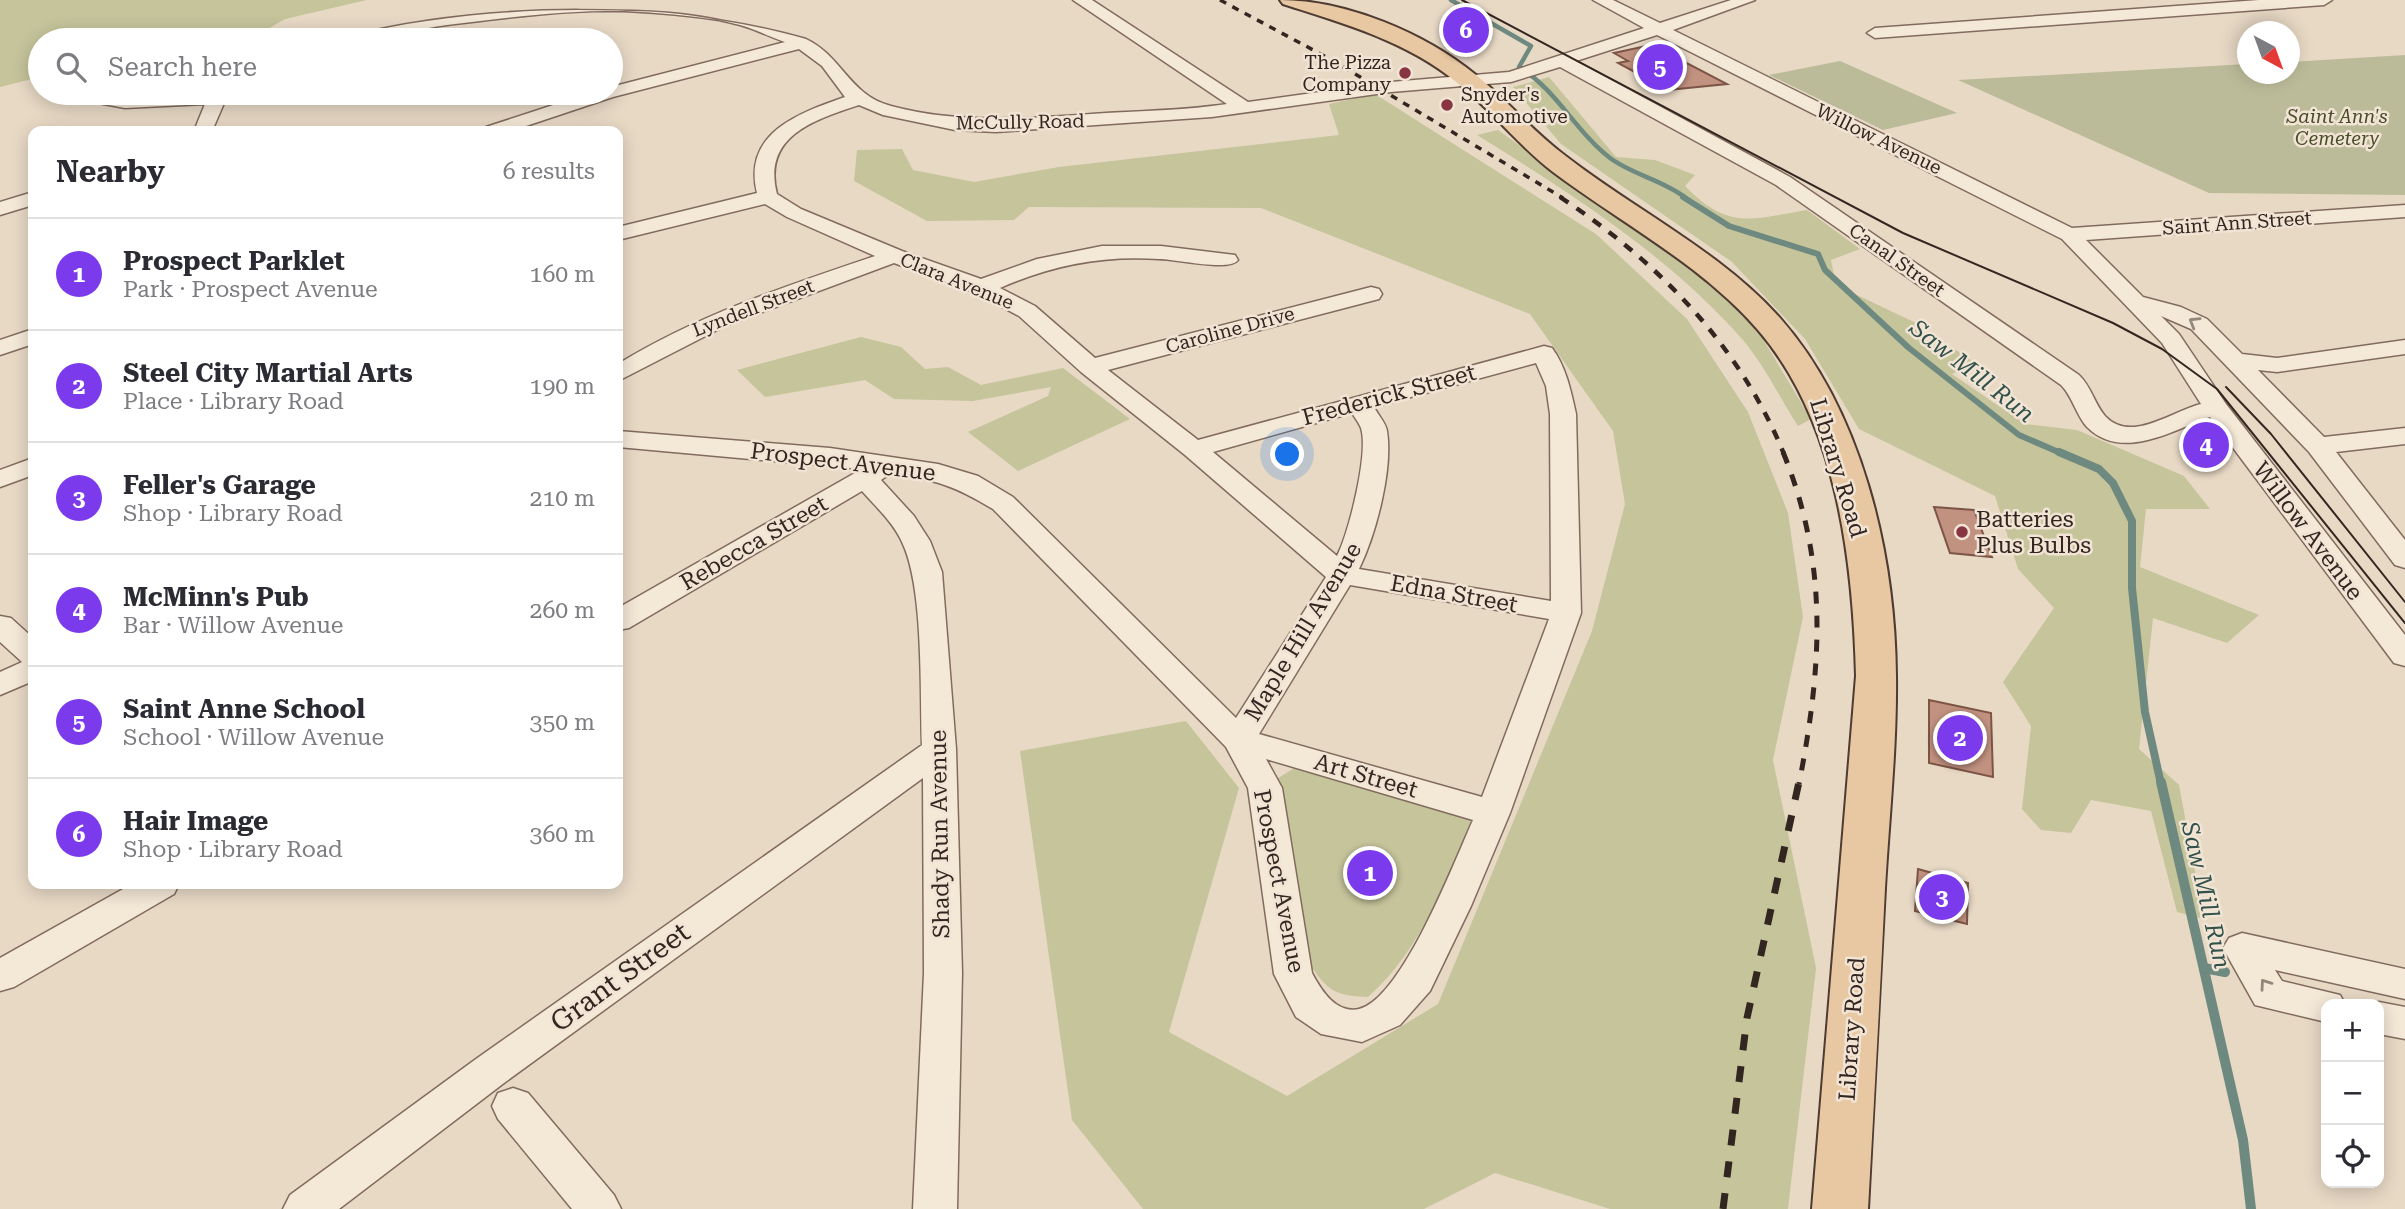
<!DOCTYPE html>
<html lang="en">
<head>
<meta charset="utf-8">
<style>
	body { margin:0; font-family:"Roboto Serif",serif; background:#f7f7f7; color:#2b2b33 }
	.controls { position:absolute; right:21px; bottom:21px; display:grid; overflow:hidden; border-radius:14px; box-shadow:0 4px 18px #0003 }
	.controls button { width:63px; height:63px; display:grid; place-items:center; padding:0; border:0; border-bottom:2px solid #e1e1e2; background:#fff; color:#2b2b33; font:35px sans-serif }
	.compass { position:absolute; left:2237px; top:21px; width:63px; height:63px; border-radius:50%; background:#fff; box-shadow:0 4px 18px #0003; rotate:139deg }
	.you { position:absolute; left:1288px; top:455px; width:24px; height:24px; margin:-18px; border:5px solid #fff; border-radius:50%; background:#1a73e8; box-shadow:0 0 0 10px #1a73e833 }
	.badge { display:grid; place-items:center; width:46px; height:46px; border-radius:50%; background:#7c3aed; color:#fff; font-size:23px; font-weight:700 }
	.pin { position:absolute; translate:-50% -50%; border:4px solid #fff; box-shadow:0 2px 7px #0006 }
	.list { margin:0; padding:0; list-style:none }
	h2 { display:flex; justify-content:space-between; align-items:center; height:91px; margin:0; padding:0 28px; font-size:30px }
	h2 small { font-size:23px; font-weight:400; color:#7c7c81 }
	.list li { display:grid; grid-template-columns:46px 1fr auto; gap:21px; align-items:center; box-sizing:border-box; height:112px; padding:0 28px; border-top:2px solid #e1e1e2 }
	.list b { display:block; font-size:26px; white-space:nowrap }
	.list p { margin:0; font-size:23px; white-space:nowrap; color:#7c7c81 }
	.list em { font-size:23px; font-style:normal; color:#7c7c81 }
	.icon { flex:none; width:38px; height:38px; fill:none; stroke:currentColor; stroke-width:2; stroke-linecap:round; stroke-linejoin:round }
	.map { position:relative; flex:none; width:2405px; height:1209px; overflow:hidden }
	.search { position:absolute; background:#fff; box-shadow:0 4px 18px #0003; left:28px; top:28px; width:595px; height:77px; display:flex; align-items:center; gap:18px; box-sizing:border-box; padding:0 24px; border-radius:38px; color:#7c7c81; font-size:26px }
	.panel { position:absolute; background:#fff; box-shadow:0 4px 18px #0003; left:28px; top:126px; width:595px; height:763px; border-radius:14px }
	.map>svg:first-child { display:block }
</style>
</head>
<body>
<div class="map">
<svg width="2405" height="1209" viewBox="0 0 2405 1209">
	<rect width="100%" height="100%" fill="#e8d9c5"/>
	<g fill="#c5c49b">
		<path d="M 0,0 L 367,0 L 285,19 L 249,40 L 40,40 L 40,77 L 0,87 Z"/>
		<path d="M 1549,77 L 1616,157 L 1655,160 L 1695,175 L 1685,186 C 1729,231 1751,219 1807,210 L 1860,249 L 1831,260 L 1836,285 L 1916,323 L 1920,338 L 1953,348 L 1975,363 L 1952,374 L 2025,424 L 2077,430 L 2184,476 L 2210,509 L 2146,509 L 2140,567 L 2259,615 L 2227,643 L 2153,618 L 2139,749 L 2179,785 L 2204,919 L 2177,912 L 2151,811 L 2091,800 L 2071,833 L 2041,830 L 2022,809 L 2031,726 L 2003,682 L 2054,608 L 2018,569 L 1995,496 L 1859,429 L 1805,339 L 1732,262 L 1561,144 L 1513,87 Z"/>
		<path d="M 1375,94 L 1596,234 L 1687,319 L 1748,412 L 1788,513 L 1803,617 L 1773,760 L 1816,968 L 1788,1209 L 1610,1209 L 1495,1173 L 1424,1209 L 1143,1209 L 1072,1120 L 1020,751 L 1186,721 L 1239,788 L 1169,1032 L 1287,1096 L 1438,1004 L 1592,631 L 1625,504 L 1613,431 L 1530,314 L 1261,208 L 1029,207 L 1014,220 L 927,221 L 854,181 L 857,150 L 902,149 L 913,170 L 974,182 L 1059,167 L 1339,135 L 1329,104 Z"/>
		<path d="M 1498,130 L 1671,253 L 1752,321 L 1811,419 L 1798,426 C 1780,398 1764,365 1743,340 C 1668,255 1572,194 1477,135 Z"/>
		<path d="M 861,337 L 901,347 L 925,369 L 948,367 L 981,385 L 1063,368 L 1130,419 L 1018,471 L 968,432 L 1048,396 L 1051,387 L 973,401 L 894,399 L 865,380 L 765,397 L 737,370 Z"/>
		<path d="M 1296,767 L 1473,817 C 1445,882 1422,949 1368,997 C 1334,996 1326,990 1308,961 L 1275,780 Z"/>
	</g>
	<g fill="#bbba99">
		<path d="M 2405,55 L 2405,195 L 2209,193 L 1958,80 L 2247,64 L 2248,74 L 2290,74 L 2290,62 Z"/>
		<path d="M 1840,61 L 1957,113 L 1883,130 L 1769,75 Z"/>
	</g>
	<g fill="none" stroke-linecap="round" stroke-linejoin="round">
		<path stroke="#6e897f" stroke-width="4.5" d="M 1451,0 L 1531,46 L 1519,67 C 1556,89 1576,132 1610,158 C 1633,175 1663,180 1686,198"/>
		<path stroke="#6e897f" stroke-width="6" d="M 1683,197 L 1729,226 L 1818,254 L 1825,270 L 1909,348 L 2019,435 L 2063,454"/>
		<path stroke="#6e897f" stroke-width="8" d="M 2059,452 L 2099,469 L 2113,483 L 2132,521 L 2132,588 L 2145,712 L 2161,784"/>
		<g stroke="#6e897f" stroke-width="10">
			<path d="M 2161,782 L 2243,1140 L 2251,1209"/>
			<path d="M 2204,968 L 2225,972"/>
		</g>
	</g>
	<g fill="#c29280" stroke="#7d5546" stroke-width="2">
		<path d="M 1651,45 L 1654,46 L 1727,84 L 1668,90 L 1618,63 L 1628,61 L 1614,53 Z"/>
		<path d="M 1934,507 L 1974,510 L 1992,557 L 1950,553 Z"/>
		<path d="M 1929,700 L 1991,713 L 1993,777 L 1929,763 Z"/>
		<path d="M 1918,869 L 1968,883 L 1967,924 L 1915,911 Z"/>
	</g>
	<g fill="none" stroke-linecap="round" stroke-linejoin="round">
		<defs>
			<g id="street">
				<path d="M 1073,0 L 1092,0 L 1248,102 L 1391,82 L 1509,72 L 1644,28 L 1593,0 L 1613,0 L 1660,23 L 1731,0 L 1755,0 L 1673,30 L 2072,228 L 2405,205 L 2405,217 L 2086,240 L 2143,297 L 2181,307 L 2207,319 L 2242,354 L 2277,358 L 2405,340 L 2405,354 L 2277,372 L 2258,370 L 2324,437 L 2405,428 L 2405,444 L 2336,452 L 2405,540 L 2405,568 L 2395,565 L 2309,452 L 2191,329 L 2161,316 L 2179,334 L 2226,404 L 2405,635 L 2405,666 L 2394,663 L 2210,417 C 2173,430 2122,462 2087,427 C 2076,415 2073,397 2061,385 L 1776,185 L 1560,67 L 1511,82 L 1391,92 L 1212,117 L 996,132 L 955,130 L 883,115 L 859,105 C 814,120 762,136 777,194 L 801,209 L 902,251 L 981,279 L 1037,259 L 1102,246 L 1161,246 L 1235,255 L 1238,260 C 1230,272 1175,259 1159,259 C 1103,255 1052,265 1000,288 L 1035,306 L 1095,358 L 1371,287 L 1379,289 L 1382,294 L 1379,299 L 1108,370 L 1198,440 L 1544,346 L 1552,348 C 1566,367 1571,391 1576,414 L 1581,613 L 1510,813 L 1471,906 L 1430,991 L 1400,1025 L 1362,1042 L 1321,1034 L 1296,1017 L 1274,974 L 1248,788 L 1226,747 L 993,509 C 955,486 936,480 891,473 L 881,480 L 914,516 L 930,541 L 942,572 L 956,749 L 962,973 L 957,1209 L 913,1209 L 924,973 L 923,778 L 504,1083 L 339,1209 L 283,1209 L 290,1195 L 476,1059 L 922,745 C 920,691 924,587 902,542 C 893,522 876,507 862,491 L 629,628 L 618,630 L 618,608 L 862,469 L 618,447 L 618,431 L 830,448 L 938,464 L 978,476 L 1013,497 L 1236,718 L 1326,577 L 1185,455 L 1081,372 L 1019,316 L 974,292 L 894,263 L 725,326 L 618,381 L 618,364 C 698,315 786,286 875,256 L 787,217 L 765,204 L 618,240 L 618,227 L 757,193 C 742,133 799,113 845,97 L 822,66 L 799,49 L 613,97 L 511,131 L 484,131 L 486,127 L 590,93 L 611,93 L 611,87 L 785,42 C 770,37 755,29 740,25 C 646,0 542,13 447,25 C 413,29 381,42 347,40 L 349,36 C 489,2 671,0 806,39 C 842,56 849,95 891,106 C 962,125 1033,118 1106,113 C 1146,111 1187,110 1227,104 ZM 1657,35 L 2062,239 L 2162,343 L 2201,404 C 2172,411 2131,444 2105,416 C 2094,403 2091,386 2079,375 L 1790,177 L 1576,61 ZM 1536,363 L 1546,386 L 1550,414 L 1551,601 L 1359,569 C 1376,534 1393,470 1387,431 C 1386,423 1378,415 1374,407 ZM 1352,413 C 1355,418 1359,423 1361,428 C 1369,453 1349,532 1337,556 L 1213,452 ZM 1350,585 L 1549,619 L 1482,797 L 1259,734 ZM 1266,759 L 1473,820 C 1455,860 1402,999 1359,1009 C 1336,1014 1321,990 1312,973 L 1282,788 Z"/>
				<path d="M 2259,0 L 2332,0 L 2324,5 L 1875,38 L 1867,33 L 1875,28 Z"/>
				<path d="M 63,93 L 144,97 L 235,93 L 225,101 L 212,131 L 194,131 L 205,104 L 125,108 L 66,97 Z"/>
				<path d="M 33,192 L 33,205 L 0,215 L 0,202 Z"/>
				<path d="M 33,329 L 33,344 L 0,355 L 0,340 Z"/>
				<path d="M 33,458 L 33,475 L 0,487 L 0,470 Z"/>
				<path d="M 0,616 L 11,618 L 33,638 L 33,681 L 0,695 L 0,672 L 22,662 L 0,642 Z"/>
				<path d="M 132,884 L 179,884 L 174,894 L 14,987 L 0,991 L 0,958 Z"/>
				<path d="M 2242,933 L 2405,969 L 2405,999 L 2275,970 L 2282,981 L 2340,995 L 2345,1004 L 2326,1004 L 2326,1022 L 2255,1005 L 2223,948 L 2229,938 Z"/>
				<path d="M 2379,1002 L 2405,1007 L 2405,1039 L 2379,1034 L 2379,1004 L 2372,1004 Z"/>
				<path d="M 513,1088 L 528,1093 L 614,1195 L 621,1209 L 572,1209 L 498,1119 L 492,1106 L 498,1093 Z"/>
			</g>
			<path id="primary" d="M 1280,0 C 1346,0 1425,33 1476,75 C 1508,101 1534,133 1567,157 C 1637,211 1721,252 1780,318 C 1862,411 1895,553 1896,675 C 1897,746 1889,818 1885,888 C 1880,995 1874,1102 1868,1209 L 1812,1209 L 1856,676 C 1853,560 1837,422 1758,330 C 1702,265 1621,223 1553,172 C 1519,146 1493,112 1460,85 C 1410,42 1345,24 1283,4 Z"/>
		</defs>
		<use href="#street" stroke="#816b5e" stroke-width="3"/>
		<use href="#primary" stroke="#4f3b31" stroke-width="4"/>
		<use href="#street" fill="#f4e8d7" fill-rule="evenodd"/>
		<use href="#primary" fill="#e7c8a2" fill-rule="evenodd"/>
		<g stroke="#332620" stroke-width="2">
			<path d="M 1462,0 L 1903,233 L 2113,323 L 2162,349 L 2217,389 L 2405,623"/>
			<path d="M 2226,387 L 2271,434 L 2405,602"/>
		</g>
		<path stroke="#332620" stroke-width="3.5" stroke-dasharray="7 7" stroke-linecap="butt" d="M 1220,0 L 1330,59 L 1563,198"/>
		<path stroke="#332620" stroke-width="4.5" stroke-dasharray="10 10" stroke-linecap="butt" d="M 1560,197 C 1657,261 1739,344 1784,454"/>
		<path stroke="#332620" stroke-width="5" stroke-dasharray="12 12" stroke-linecap="butt" d="M 1783,452 C 1829,565 1822,666 1799,784"/>
		<path stroke="#332620" stroke-width="7" stroke-dasharray="16 16" stroke-linecap="butt" d="M 1723,1209 L 1747,1018 L 1799,782"/>
	</g>
	<defs><path id="oneway-chevron" d="M-2-3.5L2.5 0L-2 3.5" fill="none" stroke-width="1.6" stroke-linecap="round" stroke-linejoin="round" transform="scale(1.75)"/></defs>
	<g stroke="#94877c">
		<use href="#oneway-chevron" transform="translate(2194 322) rotate(-149)"/>
		<use href="#oneway-chevron" transform="translate(2265 984) rotate(-125)"/>
	</g>
	<g fill="#883541" stroke="#f1e4d4" stroke-width="2.5">
		<circle cx="1405" cy="73" r="7"/>
		<circle cx="1447" cy="105" r="7"/>
		<circle cx="1962" cy="532" r="7"/>
	</g>
	<g text-anchor="middle" dominant-baseline="central" stroke-width="5" stroke-linejoin="round" paint-order="stroke">
		<g font-size="19" fill="#332620" stroke="#f1e4d4" text-anchor="end">
			<text x="1391" y="62">The Pizza<tspan x="1391" dy="22">Company</tspan></text>
			<text x="1461" y="94" text-anchor="start">Snyder's<tspan x="1461" dy="22">Automotive</tspan></text>
		</g>
		<g font-size="19" font-style="italic" fill="#494d29" stroke="#f1e4d4">
			<text x="2337" y="116">Saint Ann's<tspan x="2337" dy="22">Cemetery</tspan></text>
		</g>
		<g font-size="19" fill="#332620" stroke="#f1e4d4">
			<text transform="translate(1020 122) rotate(-1)">McCully Road</text>
			<text transform="translate(1879 139) rotate(26)">Willow Avenue</text>
			<text transform="translate(2237 223) rotate(-4)">Saint Ann Street</text>
			<text transform="translate(1897 260) rotate(35)">Canal Street</text>
			<text transform="translate(957 281) rotate(22)">Clara Avenue</text>
			<text transform="translate(753 308) rotate(-21)">Lyndell Street</text>
			<text transform="translate(1230 330) rotate(-15)">Caroline Drive</text>
		</g>
		<g font-size="23" fill="#332620" stroke="#f1e4d4">
			<text transform="translate(1389 395) rotate(-15)">Frederick Street</text>
			<text transform="translate(843 462) rotate(7)">Prospect Avenue</text>
			<text transform="translate(1838 468) rotate(73)">Library Road</text>
			<text transform="translate(2308 531) rotate(53)">Willow Avenue</text>
			<text transform="translate(754 543) rotate(-30)">Rebecca Street</text>
			<text transform="translate(1454 594) rotate(10)">Edna Street</text>
			<text transform="translate(1303 632) rotate(-59)">Maple Hill Avenue</text>
			<text transform="translate(1366 776) rotate(16)">Art Street</text>
			<text transform="translate(940 834) rotate(-91)">Shady Run Avenue</text>
			<text transform="translate(1279 881) rotate(79)">Prospect Avenue</text>
			<text transform="translate(1852 1029) rotate(-86)">Library Road</text>
		</g>
		<g font-size="23" fill="#332620" stroke="#f1e4d4" text-anchor="start">
			<text x="1976" y="519">Batteries<tspan x="1976" dy="26">Plus Bulbs</tspan></text>
		</g>
		<g font-size="24" font-style="italic" fill="#31514a" stroke="#f1e4d4">
			<text transform="translate(1972 371) rotate(38)">Saw Mill Run</text>
			<text transform="translate(2206 895) rotate(77)">Saw Mill Run</text>
		</g>
		<g font-size="28" fill="#332620" stroke="#f1e4d4">
			<text transform="translate(620 977) rotate(-36)">Grant Street</text>
		</g>
	</g>
</svg>
<div class="controls">
<button>+</button>
<button>−</button>
<button><svg class="icon" aria-label="locate" viewBox="0 0 24 24"><circle cx="12" cy="12" r="6"/><path d="M12 2v4M12 18v4M2 12h4M18 12h4"/></svg></button>
</div>
<svg class="compass" viewBox="-18 -18 36 36"><path d="M0-13l5 13h-10z" fill="#e53935"/><path d="M0 13l5-13h-10z" fill="#7c7c81"/></svg>
<div class="you"></div>
<div class="pin badge" style="left:1370px;top:873px">1</div>
<div class="pin badge" style="left:1960px;top:738px">2</div>
<div class="pin badge" style="left:1942px;top:897px">3</div>
<div class="pin badge" style="left:2206px;top:445px">4</div>
<div class="pin badge" style="left:1660px;top:67px">5</div>
<div class="pin badge" style="left:1466px;top:30px">6</div>
<div class="search"><svg class="icon" aria-label="search" viewBox="0 0 24 24"><circle cx="10" cy="10" r="6"/><path d="M15 15l6 6"/></svg>Search here</div>
<section class="panel">
<h2>Nearby<small>6 results</small></h2>
<ul class="list">
<li><span class="badge">1</span><div><b>Prospect Parklet</b><p>Park · Prospect Avenue</p></div><em>160 m</em></li>
<li><span class="badge">2</span><div><b>Steel City Martial Arts</b><p>Place · Library Road</p></div><em>190 m</em></li>
<li><span class="badge">3</span><div><b>Feller's Garage</b><p>Shop · Library Road</p></div><em>210 m</em></li>
<li><span class="badge">4</span><div><b>McMinn's Pub</b><p>Bar · Willow Avenue</p></div><em>260 m</em></li>
<li><span class="badge">5</span><div><b>Saint Anne School</b><p>School · Willow Avenue</p></div><em>350 m</em></li>
<li><span class="badge">6</span><div><b>Hair Image</b><p>Shop · Library Road</p></div><em>360 m</em></li>
</ul>
</section>
</div>
</body>
</html>
